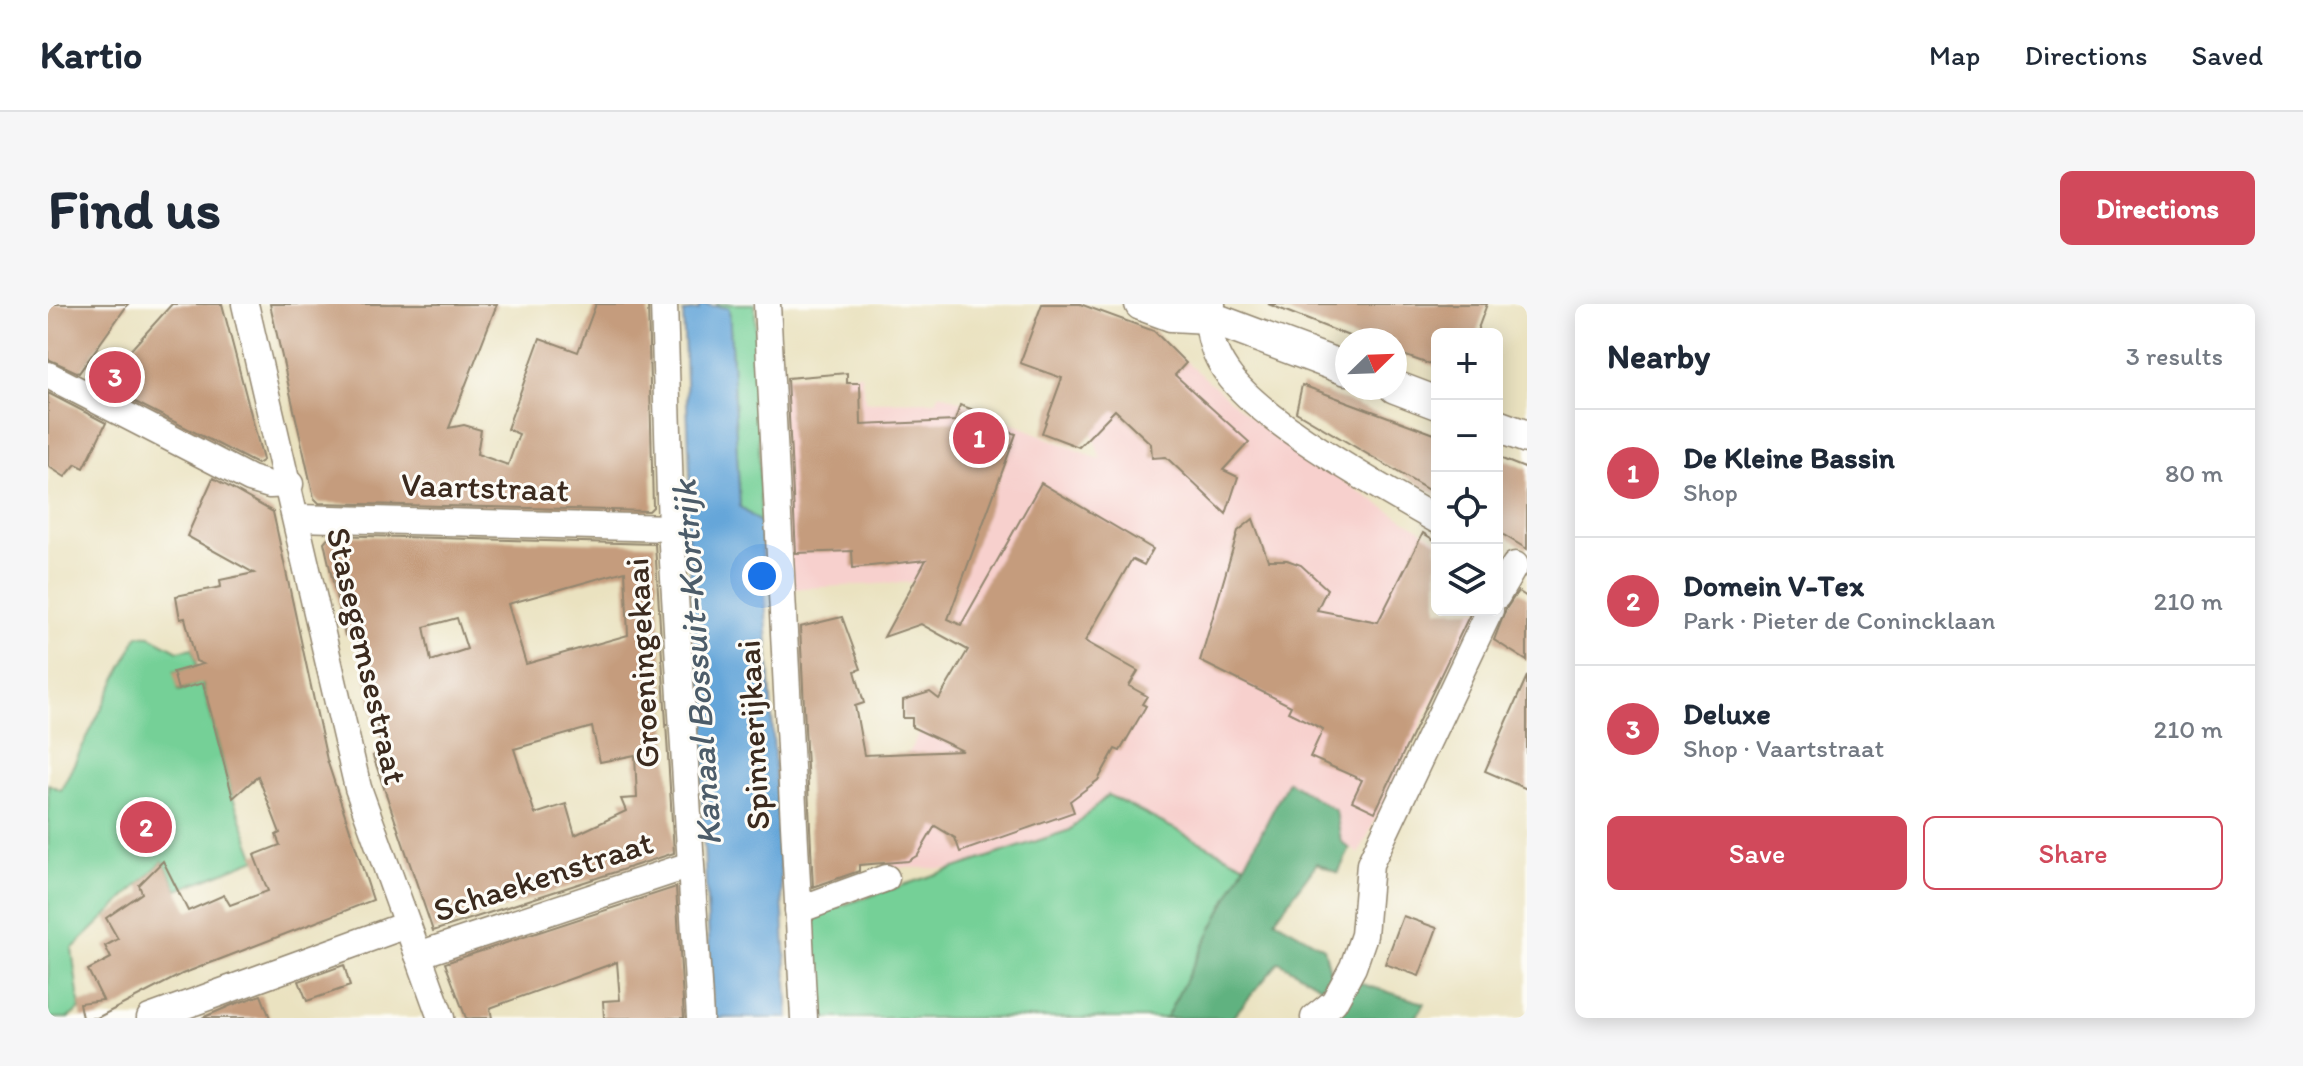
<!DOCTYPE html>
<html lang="en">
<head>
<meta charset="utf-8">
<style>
	body { margin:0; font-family:Itim,sans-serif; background:#f6f6f7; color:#1f2937 }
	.controls { position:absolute; right:24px; top:24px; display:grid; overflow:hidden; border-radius:12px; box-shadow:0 4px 20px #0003 }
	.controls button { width:72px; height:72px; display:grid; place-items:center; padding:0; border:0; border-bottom:2px solid #e0e1e3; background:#fff; color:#1f2937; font:40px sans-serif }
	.compass { position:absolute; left:1287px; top:24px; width:72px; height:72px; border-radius:50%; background:#fff; box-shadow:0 4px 20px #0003; rotate:67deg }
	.you { position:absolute; left:714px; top:272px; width:28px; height:28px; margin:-20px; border:6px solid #fff; border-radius:50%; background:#1a73e8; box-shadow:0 0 0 12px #1a73e833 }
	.badge { display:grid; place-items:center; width:52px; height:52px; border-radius:50%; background:#d1495b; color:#fff; font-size:26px; font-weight:700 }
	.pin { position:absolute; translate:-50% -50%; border:4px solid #fff; box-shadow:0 2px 8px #0006 }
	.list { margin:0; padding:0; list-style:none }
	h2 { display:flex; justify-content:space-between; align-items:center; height:104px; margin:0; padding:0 32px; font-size:34px }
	h2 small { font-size:26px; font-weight:400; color:#747a83 }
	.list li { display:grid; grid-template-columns:52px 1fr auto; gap:24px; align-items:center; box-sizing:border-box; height:128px; padding:0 32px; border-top:2px solid #e0e1e3 }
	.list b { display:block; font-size:30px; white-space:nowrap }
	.list p { margin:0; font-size:26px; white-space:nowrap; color:#747a83 }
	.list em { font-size:26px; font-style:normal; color:#747a83 }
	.actions { display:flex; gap:16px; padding:24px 32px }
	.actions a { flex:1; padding:18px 0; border:2px solid #d1495b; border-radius:12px; text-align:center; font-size:28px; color:#d1495b }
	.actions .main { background:#d1495b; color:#fff }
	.icon { flex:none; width:44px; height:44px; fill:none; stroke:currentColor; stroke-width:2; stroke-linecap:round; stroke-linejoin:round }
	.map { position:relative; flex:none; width:1479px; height:714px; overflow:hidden; border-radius:12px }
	header { display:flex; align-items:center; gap:48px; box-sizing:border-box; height:112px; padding:0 40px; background:#fff; border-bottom:2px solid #e0e1e3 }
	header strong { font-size:38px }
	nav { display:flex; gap:44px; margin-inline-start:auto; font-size:28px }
	.intro { display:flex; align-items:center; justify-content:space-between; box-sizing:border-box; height:192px; padding:0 48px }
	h1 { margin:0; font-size:56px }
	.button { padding:20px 36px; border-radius:12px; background:#d1495b; color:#fff; font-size:28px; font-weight:700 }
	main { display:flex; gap:48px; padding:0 48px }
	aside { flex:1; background:#fff; border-radius:12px; box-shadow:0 4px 20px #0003 }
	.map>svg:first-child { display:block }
</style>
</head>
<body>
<header>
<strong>Kartio</strong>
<nav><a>Map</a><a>Directions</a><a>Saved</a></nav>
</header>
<div class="intro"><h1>Find us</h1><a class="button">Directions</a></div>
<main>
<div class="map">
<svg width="1479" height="714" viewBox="0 0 1479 714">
	<rect width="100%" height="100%" fill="#fdfcf7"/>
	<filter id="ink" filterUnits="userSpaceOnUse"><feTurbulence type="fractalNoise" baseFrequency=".0125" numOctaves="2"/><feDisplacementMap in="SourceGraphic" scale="16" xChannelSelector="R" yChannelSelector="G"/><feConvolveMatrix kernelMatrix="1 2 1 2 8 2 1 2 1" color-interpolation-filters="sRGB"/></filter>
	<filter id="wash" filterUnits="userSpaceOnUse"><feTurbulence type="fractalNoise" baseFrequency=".006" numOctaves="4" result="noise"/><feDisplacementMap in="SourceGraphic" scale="32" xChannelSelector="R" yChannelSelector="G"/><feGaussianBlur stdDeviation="1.8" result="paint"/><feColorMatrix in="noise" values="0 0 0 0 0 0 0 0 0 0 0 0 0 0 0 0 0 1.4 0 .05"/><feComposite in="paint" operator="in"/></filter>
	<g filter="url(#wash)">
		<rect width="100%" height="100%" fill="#eae2c0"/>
		<path fill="#f7d0cd" d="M 1125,46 L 1226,134 L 1389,236 L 1389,306 L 1435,306 L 1409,345 L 1311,550 L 1293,537 L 1288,507 L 1240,477 L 1197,561 L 1060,491 L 1022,526 L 906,565 L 841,563 L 836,491 L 919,346 L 891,330 L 910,292 L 887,279 L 866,278 L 739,285 L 733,72 L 813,70 L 817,98 L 888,97 L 892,89 L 1053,156 L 1044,129 Z"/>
		<g fill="#75d097" stroke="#587d5a" stroke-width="2">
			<path d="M 669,0 L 707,0 L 713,219 L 692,203 L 681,5 L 670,5 Z"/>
			<path d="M 90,331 L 102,332 L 130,347 L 145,344 L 149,362 L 126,368 L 131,387 L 154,378 L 185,494 L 208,555 L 130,586 L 115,557 L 24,645 L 32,705 L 20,714 L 0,714 L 0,480 L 13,486 Z"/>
			<path d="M 1060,491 L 1197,561 L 1118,714 L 766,714 L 759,613 L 1022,526 Z"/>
		</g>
		<g fill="#60b280" stroke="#4e6e4f" stroke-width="2">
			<path d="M 1240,477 L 1288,507 L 1293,537 L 1302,545 L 1290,569 L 1269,559 L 1227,616 L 1276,644 L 1283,671 L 1274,683 L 1231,658 L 1184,714 L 1118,714 Z"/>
			<path d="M 1308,678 L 1376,699 L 1368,714 L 1280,714 Z"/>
		</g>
		<path fill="#65a6d9" stroke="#50687c" stroke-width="2" d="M 651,0 L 681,4 L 692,203 L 713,219 L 741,714 L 665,714 L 638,203 L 642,169 L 635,8 L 651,6 Z"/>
		<g id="blocks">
			<g fill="#c59c7d" fill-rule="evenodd">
				<path d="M 0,0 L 80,0 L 31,69 L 0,55 Z"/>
				<path d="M 124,0 L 174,0 L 215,156 L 209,160 L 52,80 Z"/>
				<path d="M 222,0 L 449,0 L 401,124 L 416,121 L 433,126 L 429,150 L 460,161 L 471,130 L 459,125 L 492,34 L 530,48 L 548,0 L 600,0 L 605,203 L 601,207 L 271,199 L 266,194 Z"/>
				<path d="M 994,0 L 1032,0 L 1106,27 L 1138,59 L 1127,71 L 1201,138 L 1175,166 L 1190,173 L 1178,210 L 1118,153 L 1104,154 L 1103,140 L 1067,106 L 1031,143 L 994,129 L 1014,74 L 972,59 Z"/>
				<path d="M 1220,0 L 1439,0 L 1428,30 L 1389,30 L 1389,63 L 1347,48 L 1347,36 L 1311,36 Z"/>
				<path d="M 799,69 L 799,79 L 812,79 L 813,121 L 907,117 L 912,101 L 954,116 L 951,125 L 968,130 L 900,315 L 913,321 L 993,179 L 1105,245 L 1096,261 L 1084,255 L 1037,337 L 1090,367 L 1081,382 L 1099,392 L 1094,400 L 1098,402 L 1072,447 L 1067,445 L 1050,476 L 1022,497 L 1026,508 L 912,548 L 907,534 L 887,522 L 870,551 L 860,557 L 811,561 L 811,567 L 765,583 L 752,323 L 794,313 L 813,365 L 807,367 L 816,399 L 807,402 L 816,451 L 915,447 L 864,423 L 864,414 L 855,414 L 855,396 L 882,388 L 891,395 L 920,346 L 873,320 L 836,333 L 878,256 L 805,264 L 804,247 L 748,249 L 739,74 Z"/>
				<path d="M 1254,81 L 1389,131 L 1389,191 L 1248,108 Z"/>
				<path d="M 0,89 L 58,119 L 36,164 L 28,160 L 17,173 L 0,162 Z"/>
				<path d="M 1449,153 L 1479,165 L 1479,245 L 1449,227 Z"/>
				<path d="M 165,174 L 225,208 L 279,456 L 325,596 L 134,670 L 49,714 L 34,714 L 31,699 L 55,696 L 40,666 L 63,654 L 57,642 L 70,635 L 58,614 L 94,589 L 91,581 L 115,557 L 140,607 L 176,591 L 182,601 L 220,587 L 206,551 L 232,541 L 228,531 L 232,529 L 210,472 L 185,494 L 155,379 L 130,386 L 125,368 L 155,360 L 148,357 L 137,314 L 132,315 L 128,292 L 173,283 L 172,276 L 206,269 L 139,232 Z"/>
				<path d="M 1205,215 L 1220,256 L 1239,256 L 1253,261 L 1279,285 L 1269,306 L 1330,318 L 1375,229 L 1389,238 L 1389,306 L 1424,306 L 1327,508 L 1304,497 L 1314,476 L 1262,453 L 1275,425 L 1240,408 L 1243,402 L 1152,357 L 1190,227 Z"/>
				<path d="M 282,231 L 607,240 L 626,549 L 385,627 L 325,452 L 335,449 L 308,329 L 297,331 L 276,238 ZM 577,267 L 580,331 L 478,360 L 460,300 ZM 409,314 L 419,345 L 383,357 L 376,323 ZM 544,423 L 552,458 L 587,451 L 589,494 L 573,495 L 578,507 L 527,531 L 518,500 L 487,510 L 466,445 Z"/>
				<path d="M 1470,287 L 1479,293 L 1479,357 L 1446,336 L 1458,305 Z"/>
				<path d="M 1479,372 L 1479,485 L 1437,467 Z"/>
				<path d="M 628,583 L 636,714 L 556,714 L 555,697 L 572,696 L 569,658 L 442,704 L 444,714 L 418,714 L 397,659 Z"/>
				<path d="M 1355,612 L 1389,624 L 1371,672 L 1337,660 Z"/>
				<path d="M 296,661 L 302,682 L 259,697 L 251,677 Z"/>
				<path d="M 213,691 L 222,714 L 154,714 L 184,701 Z"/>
			</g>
		</g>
	</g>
	<g filter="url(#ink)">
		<use href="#blocks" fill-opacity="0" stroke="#92866f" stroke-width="2"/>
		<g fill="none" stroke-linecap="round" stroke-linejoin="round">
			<defs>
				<g id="minor">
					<path d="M 197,0 L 310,484 L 393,714"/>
					<path d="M 616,0 L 623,224 L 652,714"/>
					<path d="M 719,0 L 756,714"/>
					<path d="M 1164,0 C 1156,26 1166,52 1183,74 C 1222,123 1332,183 1389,216"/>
					<path d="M 0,71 L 202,175 L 222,181 L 242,180"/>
					<path d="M 249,214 L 623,224"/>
					<path d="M 1449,292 L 1467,261"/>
					<path d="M 750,606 L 838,574"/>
					<path d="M 370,651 L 642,561"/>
					<path d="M 102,714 L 358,621"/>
					<path d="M 1266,714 L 1286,698 L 1305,663 L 1316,631 L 1322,560 L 1442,306"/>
				</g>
				<g id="major">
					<path d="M 1093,0 L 1123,11 L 1160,13"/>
					<path d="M 1141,0 L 1160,13 L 1299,65"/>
					<path d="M 1347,83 L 1389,99"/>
					<path d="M 1449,122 L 1479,133"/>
				</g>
			</defs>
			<use href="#minor" stroke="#92866f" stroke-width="29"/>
			<use href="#major" stroke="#92866f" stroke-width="35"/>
			<use href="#minor" stroke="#fff" stroke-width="26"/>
			<use href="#major" stroke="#fff" stroke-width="32"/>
		</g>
	</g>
	<g text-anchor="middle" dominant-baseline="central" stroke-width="6" stroke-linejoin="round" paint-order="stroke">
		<g font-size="34" fill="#3b2a1e" stroke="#fdfcf7">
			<text transform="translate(437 183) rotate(2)">Vaartstraat</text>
			<text transform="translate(319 352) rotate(77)">Stasegemsestraat</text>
			<text transform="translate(594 359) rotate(-93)">Groeningekaai</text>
			<text transform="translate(705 431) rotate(-93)">Spinnerijkaai</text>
			<text transform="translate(495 572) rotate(-18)">Schaekenstraat</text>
		</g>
		<g font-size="36" font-style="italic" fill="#4c5c69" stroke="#fdfcf7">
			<text transform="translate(648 359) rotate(-94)">Kanaal Bossuit-Kortrijk</text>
		</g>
	</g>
</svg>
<div class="controls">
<button>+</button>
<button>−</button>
<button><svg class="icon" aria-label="locate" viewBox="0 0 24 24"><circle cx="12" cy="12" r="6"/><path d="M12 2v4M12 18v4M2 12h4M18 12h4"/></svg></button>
<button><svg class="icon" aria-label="layers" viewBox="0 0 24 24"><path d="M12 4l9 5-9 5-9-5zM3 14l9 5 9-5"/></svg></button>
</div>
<svg class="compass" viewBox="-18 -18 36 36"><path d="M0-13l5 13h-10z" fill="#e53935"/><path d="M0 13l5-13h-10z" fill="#747a83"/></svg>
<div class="you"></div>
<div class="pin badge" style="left:931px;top:134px">1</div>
<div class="pin badge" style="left:98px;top:523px">2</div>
<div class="pin badge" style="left:67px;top:73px">3</div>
</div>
<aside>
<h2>Nearby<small>3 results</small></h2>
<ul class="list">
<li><span class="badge">1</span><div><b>De Kleine Bassin</b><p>Shop</p></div><em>80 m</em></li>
<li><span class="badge">2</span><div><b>Domein V-Tex</b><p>Park · Pieter de Conincklaan</p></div><em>210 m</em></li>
<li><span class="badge">3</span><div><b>Deluxe</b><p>Shop · Vaartstraat</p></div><em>210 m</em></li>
</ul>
<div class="actions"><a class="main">Save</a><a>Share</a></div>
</aside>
</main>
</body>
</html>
